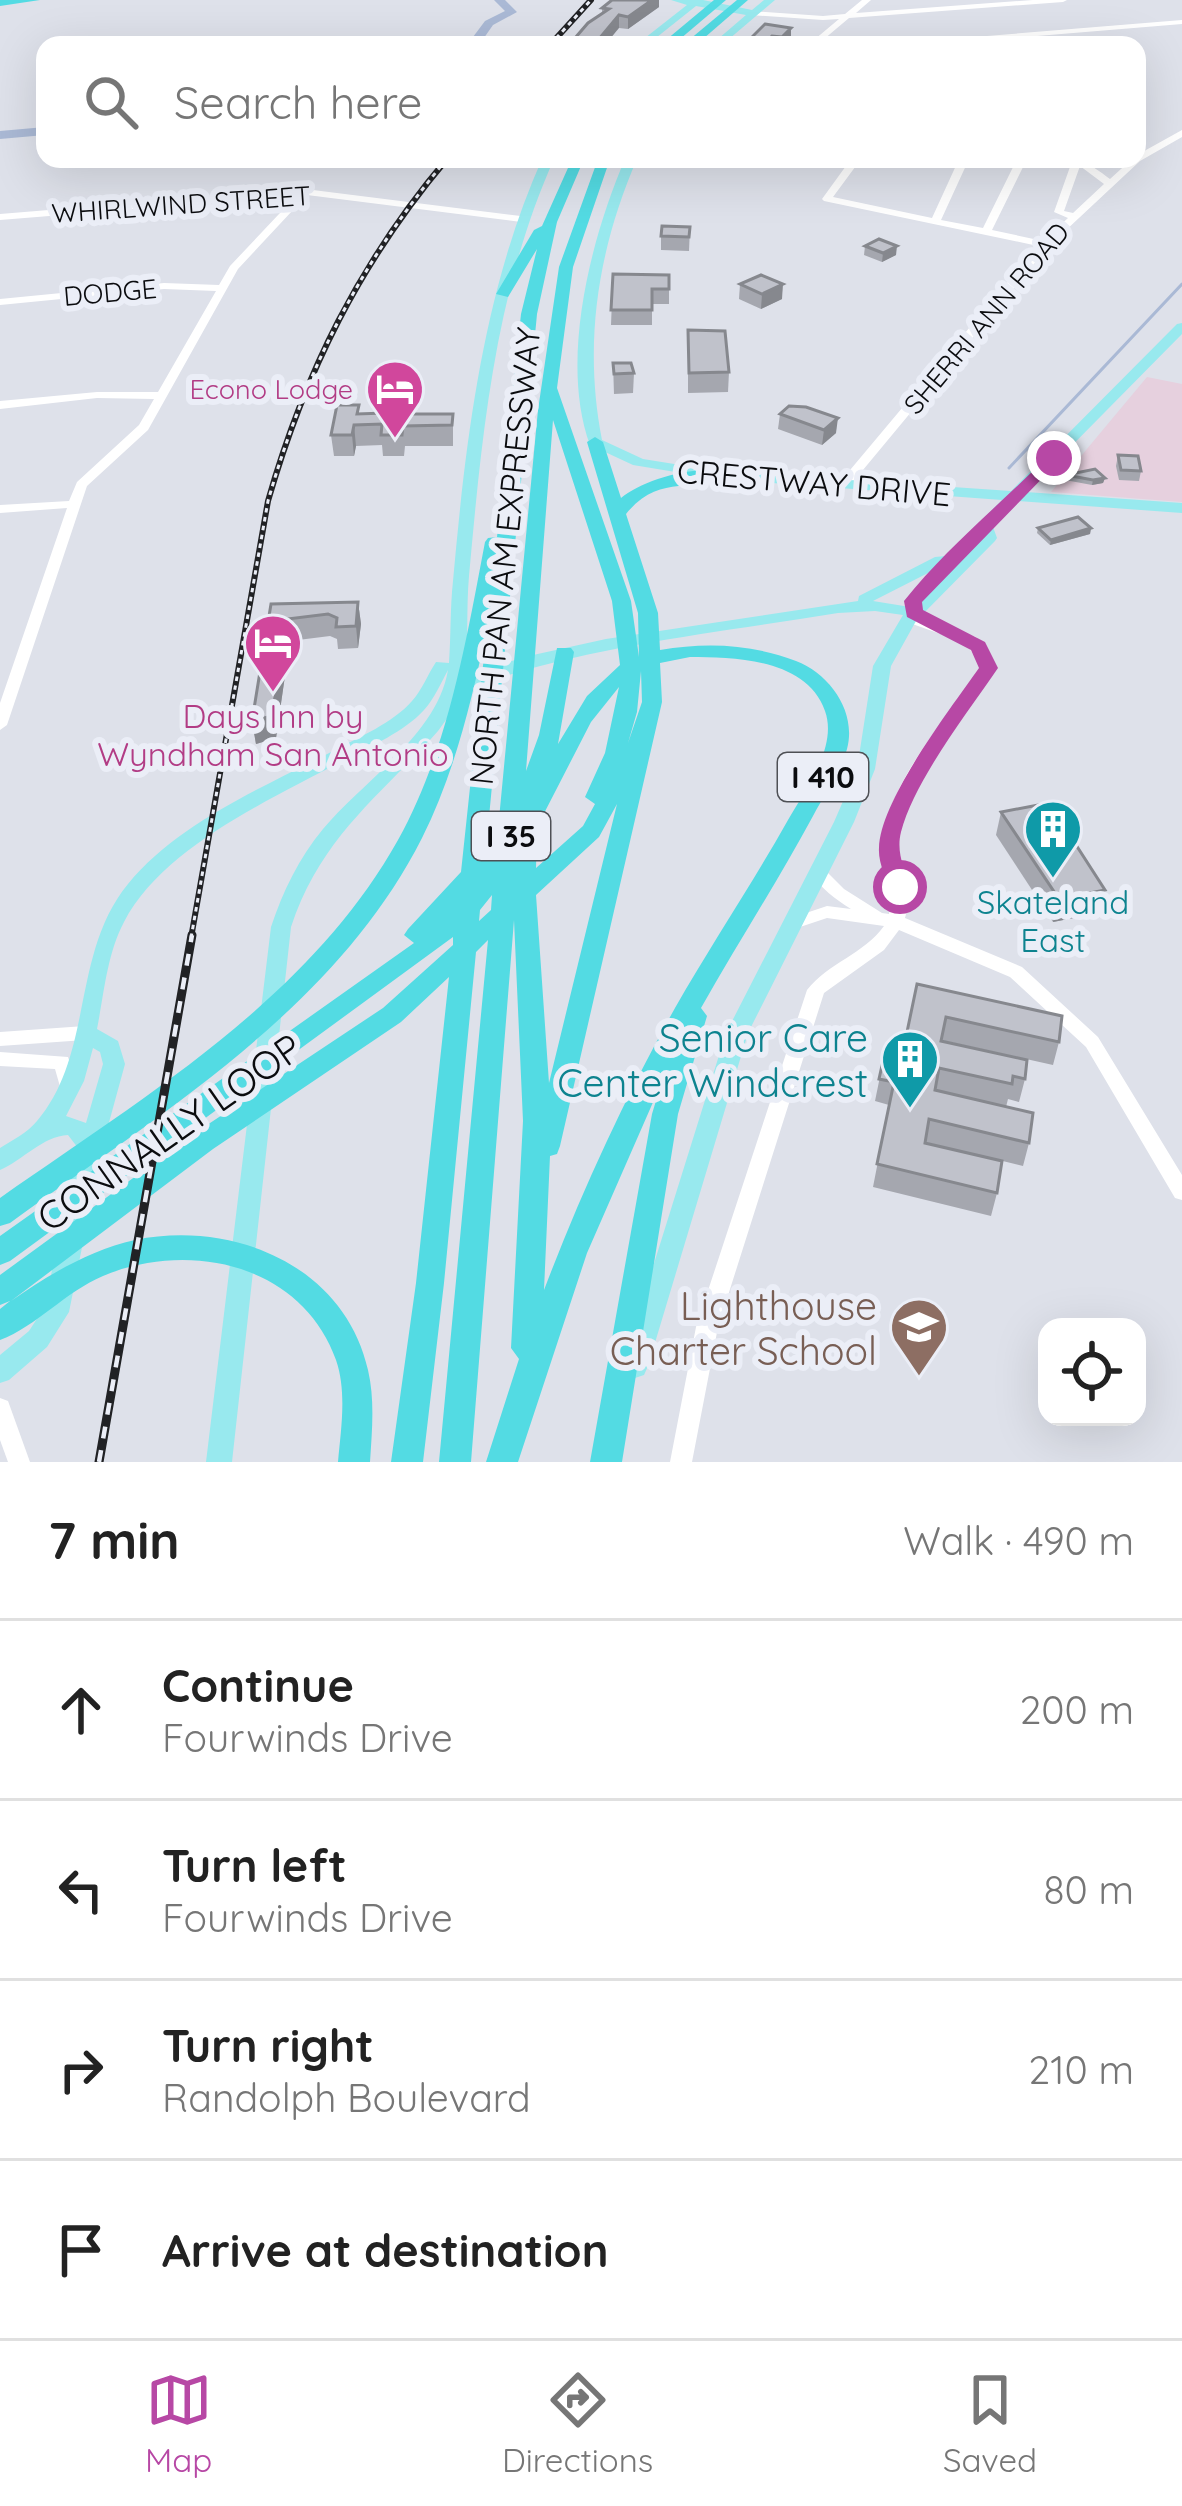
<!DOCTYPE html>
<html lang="en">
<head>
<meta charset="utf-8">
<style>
	body { margin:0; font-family:Quicksand,sans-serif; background:#f2f2f2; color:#222 }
	.controls { position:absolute; right:36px; bottom:36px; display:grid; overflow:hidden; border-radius:24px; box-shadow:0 12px 48px #0002 }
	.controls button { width:108px; height:108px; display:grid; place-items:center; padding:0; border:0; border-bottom:3px solid #e0e0e0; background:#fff; color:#222; font:60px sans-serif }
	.stop { position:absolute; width:36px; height:36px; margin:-27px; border:9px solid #b748a5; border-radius:50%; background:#fff }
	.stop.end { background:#b748a5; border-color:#fff; box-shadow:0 3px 12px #0008 }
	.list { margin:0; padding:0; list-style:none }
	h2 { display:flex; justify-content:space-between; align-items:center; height:156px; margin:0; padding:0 48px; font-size:51px }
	h2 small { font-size:39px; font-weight:400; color:#767676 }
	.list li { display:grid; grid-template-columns:78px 1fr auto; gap:36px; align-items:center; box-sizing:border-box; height:180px; padding:0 48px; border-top:3px solid #e0e0e0 }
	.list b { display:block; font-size:45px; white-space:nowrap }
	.list p { margin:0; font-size:39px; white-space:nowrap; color:#767676 }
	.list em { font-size:39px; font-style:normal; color:#767676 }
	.icon { flex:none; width:66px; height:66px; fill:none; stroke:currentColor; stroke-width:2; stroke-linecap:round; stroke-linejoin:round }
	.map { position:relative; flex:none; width:1182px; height:1462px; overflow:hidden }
	.search { position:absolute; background:#fff; box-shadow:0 12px 48px #0002; left:36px; right:36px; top:36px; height:132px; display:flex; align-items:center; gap:30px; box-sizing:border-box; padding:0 42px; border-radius:24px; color:#767676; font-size:45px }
	.sheet { height:876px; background:#fff }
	nav { display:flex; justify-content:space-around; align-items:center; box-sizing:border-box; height:168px; border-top:3px solid #e0e0e0; background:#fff; font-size:33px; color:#767676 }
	nav a { display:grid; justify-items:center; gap:6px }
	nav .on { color:#b748a5 }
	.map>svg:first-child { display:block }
</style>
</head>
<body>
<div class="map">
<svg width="1182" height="1462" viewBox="0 0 1182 1462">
	<rect width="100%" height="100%" fill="#dee1ea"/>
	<path fill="#e6d0de" d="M 1147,377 L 1182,384 L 1182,502 L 1051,492 Z"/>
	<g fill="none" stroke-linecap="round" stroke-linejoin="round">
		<path stroke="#aab9d5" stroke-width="3" d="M 1009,468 L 1182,284"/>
		<g fill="#aab9d5" fill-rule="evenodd">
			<path d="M 494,0 L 505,0 L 517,12 L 493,25 L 479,45 L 467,45 L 485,21 L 505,11 Z"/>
			<path d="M 45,127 L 45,135 L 0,139 L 0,131 Z"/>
		</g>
		<g fill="#fff" fill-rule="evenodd">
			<path d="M 862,0 L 871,0 L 856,13 L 1033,0 L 1067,0 L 1063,2 L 849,18 L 817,45 L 808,45 L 839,19 L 823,20 L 751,15 L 747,13 L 751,11 L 823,16 L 845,14 Z"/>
			<path d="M 1182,20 L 1182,24 L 929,45 L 896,45 L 900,43 Z"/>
			<path d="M 1182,130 L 1182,137 L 1140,161 L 1049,246 L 848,488 L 840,488 L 840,482 L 1038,246 L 824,201 L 822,199 L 851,159 L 861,159 L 833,197 L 932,218 L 959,159 L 969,159 L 941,220 L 983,228 L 1017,159 L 1027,159 L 992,230 L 1043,241 L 1068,218 L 1054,212 L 1071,164 L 1055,159 C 1082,159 1089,163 1110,179 L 1132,159 L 1137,159 L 1137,155 ZM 1080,166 L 1104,184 L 1073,213 L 1064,211 Z"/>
			<path d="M 305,189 L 521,216 L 526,219 L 521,222 L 307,195 L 238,269 L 148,430 L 87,486 L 7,725 L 0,730 L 0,703 L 67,508 L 0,513 L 0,505 L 69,501 L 77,482 L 139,425 L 154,399 L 97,398 L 0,409 L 0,401 L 97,392 L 158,392 L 216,291 L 164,289 L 0,305 L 0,299 L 164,283 L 219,285 L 230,266 L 296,196 L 0,220 L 0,214 Z"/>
			<path d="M 909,614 L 976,637 L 996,668 C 961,719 910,774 897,836 C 891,866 914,887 905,918 L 1022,967 L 1098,1037 L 1182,1175 L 1182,1200 L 1175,1198 L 1086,1047 L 1010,977 L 899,930 L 884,950 L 824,993 L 718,1327 L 692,1462 L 670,1462 L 696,1327 L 807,990 C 828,963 864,954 884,926 L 827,918 L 791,930 L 785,928 L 783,924 L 785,920 L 827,906 L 851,909 C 835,899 821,888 810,873 L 812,869 L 824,869 L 844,889 L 882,913 L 889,914 C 894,887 876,866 881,840 C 892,779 946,717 982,668 L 966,643 L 904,621 L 902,618 L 904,615 Z"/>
			<path d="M 85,1026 L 91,1028 L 94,1033 L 91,1038 L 85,1040 L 0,1046 L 0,1032 Z"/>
			<path d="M 0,1052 L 68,1057 L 77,1085 L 75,1090 L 68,1093 L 61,1090 L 55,1069 L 0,1066 Z"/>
			<path d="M 0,1398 L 8,1401 L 30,1462 L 8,1462 L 0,1440 Z"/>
		</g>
		<g fill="#98e9ee" fill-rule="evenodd">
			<path d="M 671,0 L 703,0 L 752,10 L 764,0 L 775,0 L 722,45 L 711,45 L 746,15 L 696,6 L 647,45 L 636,45 L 687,5 Z"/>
			<path d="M 542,159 L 554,159 C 495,291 482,433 469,576 C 466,609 469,644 464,677 L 524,657 L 606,639 L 858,601 L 859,596 L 935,557 L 946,556 L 1002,500 L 718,479 L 633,465 L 590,445 C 559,361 591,238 625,159 L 637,159 C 598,249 583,343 602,440 L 643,459 L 718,471 L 1011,491 L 1177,324 L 1182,323 L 1182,334 L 1026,492 L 1182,503 L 1182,513 L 1018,501 L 993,527 L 997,538 L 995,541 L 916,621 L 891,666 L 875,769 L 854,822 L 748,1033 L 648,1366 L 644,1375 L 635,1378 L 626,1375 L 622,1366 L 726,1033 L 834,822 L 857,769 L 873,666 L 903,615 L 875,611 L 838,613 C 711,634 582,646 461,691 L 451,713 L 438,731 C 378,798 321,837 291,927 L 232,1462 L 206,1462 L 271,927 C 283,891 299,858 323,829 C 364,780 437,735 448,670 C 441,683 434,699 424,710 C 404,732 371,746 346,759 C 274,798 163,846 124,922 C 107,954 104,994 97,1029 L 118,1041 L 125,1064 L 102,1148 L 69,1312 L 47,1347 L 9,1380 L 0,1383 L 0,1355 L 29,1331 L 44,1308 L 78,1148 L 68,1135 C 43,1136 23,1160 0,1170 L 0,1148 C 13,1140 27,1133 37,1121 C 94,1054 71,953 128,884 C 179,822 264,787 335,750 C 359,737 393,723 412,701 C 422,690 428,674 436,662 L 449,663 C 451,636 450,608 453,581 C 466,437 483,292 542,159 ZM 930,572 L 930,578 L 939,579 L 910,607 L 873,601 ZM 93,1048 L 100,1052 L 103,1064 L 86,1123 L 66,1116 L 84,1081 Z"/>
		</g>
		<g fill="#53dbe3" fill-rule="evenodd">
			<path d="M 0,0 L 40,0 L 0,6 Z"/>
			<path d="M 714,0 L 726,0 L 673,45 L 660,45 Z"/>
			<path d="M 737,0 L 748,0 L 696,45 L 683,45 Z"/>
			<path d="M 572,159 L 584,159 L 557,222 L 537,314 L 487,838 L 499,819 L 538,410 L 559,267 L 598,159 L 610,159 L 573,267 L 557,388 L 631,601 L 639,657 L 638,613 L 587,442 L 595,437 L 603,442 L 621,498 C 642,480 703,461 727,475 C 694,495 660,472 626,514 L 658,613 L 660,650 C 707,642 751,644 796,661 C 830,674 857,712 847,749 C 841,772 824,795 813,816 C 778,881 737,944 701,1008 L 707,1016 L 678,1114 L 622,1462 L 590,1462 L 652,1114 L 661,1084 L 587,1253 L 518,1462 L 486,1462 L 519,1359 L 511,1348 L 523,1121 L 514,920 L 471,1462 L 439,1462 L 488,940 L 476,952 L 444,1283 L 423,1462 L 391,1462 L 416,1283 L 449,977 L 401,1022 L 213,1149 L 11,1301 C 48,1275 90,1250 135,1240 C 233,1220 344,1265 368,1370 C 375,1400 372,1431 370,1462 L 338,1462 C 341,1429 347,1392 336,1360 C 302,1264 189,1240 103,1276 C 65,1292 37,1326 0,1340 L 0,1309 L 10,1301 L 0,1305 L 0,1275 L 195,1133 L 383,1008 L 453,945 L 453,937 L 10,1261 L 0,1265 L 0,1236 L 414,943 L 404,935 L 408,929 L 461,872 L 487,628 C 472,700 455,772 422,838 C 335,1010 160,1113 10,1223 L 0,1226 L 0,1198 C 145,1096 309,999 398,840 C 448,750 466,642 485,542 L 488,538 L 497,537 L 521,314 L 537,249 L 508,297 L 496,294 L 534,230 L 542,226 ZM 553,420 L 612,601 L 620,665 L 587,696 L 558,744 L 574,652 L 571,648 L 557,648 L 539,735 L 526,771 ZM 690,657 C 735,657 807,659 825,711 C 838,747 805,790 788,820 C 752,884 711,945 675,1008 C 624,1099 581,1193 544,1290 L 550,1156 L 557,1154 L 560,1146 L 662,702 L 660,663 ZM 641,671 L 642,702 L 628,743 L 637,712 ZM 619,687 L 605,753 L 585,797 L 595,804 L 583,826 L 536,868 L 537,827 L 591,722 ZM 617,804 L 549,1083 L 536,895 L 599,837 ZM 492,895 L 491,910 L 479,921 L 480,910 Z"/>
		</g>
		<defs>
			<g id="rail-far1">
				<path d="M 550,45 L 591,0"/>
				<path d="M 191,938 L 268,501 C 305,372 360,262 447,159"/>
			</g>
			<path id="rail" d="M 99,1462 L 192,935"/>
		</defs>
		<use href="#rail-far1" stroke="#212225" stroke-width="6"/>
		<use href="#rail" stroke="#212225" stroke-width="9"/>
		<use href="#rail-far1" stroke="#ebeef7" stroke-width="3" stroke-dasharray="4.5" stroke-linecap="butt"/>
		<use href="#rail" stroke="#ebeef7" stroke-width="4.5" stroke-dasharray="12" stroke-linecap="butt"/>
	</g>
	<g fill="#a5a7af">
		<path d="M 659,7 L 628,29 L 619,28 L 602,14 L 602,8 Z"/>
		<path d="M 791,28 L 791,36 L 782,45 L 746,45 L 746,43 Z"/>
		<path d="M 690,227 L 689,251 L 661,250 L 661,236 Z"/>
		<path d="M 865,246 L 896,255 L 882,262 L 864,255 Z"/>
		<path d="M 613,274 L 669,275 L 669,304 L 652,304 L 652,325 L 611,325 Z"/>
		<path d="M 740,284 L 782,299 L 761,309 L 739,299 Z"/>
		<path d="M 688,330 L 729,372 L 728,392 L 688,393 Z"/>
		<path d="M 613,363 L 634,373 L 633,393 L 614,394 Z"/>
		<path d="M 360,414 L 453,414 L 453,446 L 405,446 L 404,456 L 383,456 L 382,445 L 356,446 L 354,456 L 334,456 L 331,435 Z"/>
		<path d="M 780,414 L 836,433 L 822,445 L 778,429 Z"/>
		<path d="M 1118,455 L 1141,471 L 1139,481 L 1119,480 L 1116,466 Z"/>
		<path d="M 1066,475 L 1105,478 L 1103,483 L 1092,485 L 1065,480 Z"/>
		<path d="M 1038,528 L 1091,528 L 1090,534 L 1050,545 L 1037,533 Z"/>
		<path d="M 358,602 L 361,624 L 358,648 L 338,649 L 337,639 L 330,636 L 290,641 L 276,738 L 256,744 L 252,721 L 271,604 Z"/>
		<path d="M 1001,812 L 1105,890 L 1099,913 L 1053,922 L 996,835 Z"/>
		<path d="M 917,984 L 1059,1042 L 1053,1065 L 941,1040 L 1025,1079 L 1019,1102 L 1008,1099 L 1006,1107 L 1029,1143 L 1023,1166 L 925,1142 L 997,1193 L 991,1216 L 873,1187 L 889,1105 L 875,1101 L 885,1052 L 902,1056 Z"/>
	</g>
	<g fill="#86888e">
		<path d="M 652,0 L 659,0 L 659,7 L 628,29 L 628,17 Z"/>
		<path d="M 619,15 L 619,28 L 605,45 L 594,45 Z"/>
		<path d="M 791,28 L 791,36 L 781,45 L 782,37 Z"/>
		<path d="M 897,246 L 896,255 L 882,262 L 883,253 Z"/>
		<path d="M 783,284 L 782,299 L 761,309 L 762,294 Z"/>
		<path d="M 838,418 L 836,433 L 822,445 L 824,430 Z"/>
		<path d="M 354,425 L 356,446 L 354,456 L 352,435 Z"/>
		<path d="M 1105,478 L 1103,483 L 1092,485 L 1093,480 Z"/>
		<path d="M 1091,528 L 1090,534 L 1050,545 L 1051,540 Z"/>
		<path d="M 358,602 L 361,624 L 358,648 L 356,626 Z"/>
		<path d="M 287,619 L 290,641 L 276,738 L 256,744 L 252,721 Z"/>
		<path d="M 1105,890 L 1099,913 L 1053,922 L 1059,899 Z"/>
	</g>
	<g fill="#c0c2cb" stroke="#86888e" stroke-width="3">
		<path d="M 612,0 L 652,0 L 628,17 L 619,15 L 594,45 L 569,45 L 588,23 L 609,9 L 602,8 Z"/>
		<path d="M 765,24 L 791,28 L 782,37 L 772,36 L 763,45 L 746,43 Z"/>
		<path d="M 662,226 L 690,227 L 689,237 L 661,236 Z"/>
		<path d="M 879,239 L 897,246 L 883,253 L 865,246 Z"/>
		<path d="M 613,274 L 669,275 L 669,289 L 652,289 L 652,310 L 611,310 Z"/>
		<path d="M 761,275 L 783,284 L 762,294 L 740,284 Z"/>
		<path d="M 688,330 L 725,331 L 729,372 L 689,373 Z"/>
		<path d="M 613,363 L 631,363 L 634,373 L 614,374 Z"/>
		<path d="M 387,403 L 408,403 L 406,414 L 453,414 L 452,425 L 403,426 L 402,435 L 381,435 L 382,424 L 354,425 L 352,435 L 331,435 L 337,405 L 359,405 L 357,414 L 385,413 Z"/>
		<path d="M 789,406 L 806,407 L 838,418 L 824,430 L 780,414 Z"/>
		<path d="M 1118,455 L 1138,456 L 1141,471 L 1121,470 Z"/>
		<path d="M 1095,469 L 1105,478 L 1093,480 L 1066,475 Z"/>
		<path d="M 1078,517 L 1091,528 L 1051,540 L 1038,528 Z"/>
		<path d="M 358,602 L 356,626 L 336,627 L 337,618 L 328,614 L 287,619 L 272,716 L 252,721 L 271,604 Z"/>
		<path d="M 1049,803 L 1105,890 L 1059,899 L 1001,812 Z"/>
		<path d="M 917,984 L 1062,1016 L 1059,1042 L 946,1017 L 941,1041 L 1027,1060 L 1025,1079 L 1013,1076 L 1012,1084 L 939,1068 L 935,1090 L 1033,1113 L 1029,1143 L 929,1119 L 925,1143 L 1002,1161 L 997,1193 L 877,1164 L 894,1082 L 879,1079 L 885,1052 L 902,1056 Z"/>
	</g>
	<path fill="#b748a5" d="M 1049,455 L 1062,458 L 922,602 L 923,610 L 985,642 L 998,668 C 968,712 914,781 901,832 C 896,852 904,869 911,887 L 900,895 L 893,893 C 886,879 878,863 879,848 C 880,800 951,708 979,668 L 971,650 L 907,617 L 904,601 C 947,547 1001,504 1049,455 Z"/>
	<defs>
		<symbol id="hotel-pin" viewBox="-11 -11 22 30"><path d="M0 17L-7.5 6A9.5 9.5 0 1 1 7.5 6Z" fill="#d1479c" stroke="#ebeef7"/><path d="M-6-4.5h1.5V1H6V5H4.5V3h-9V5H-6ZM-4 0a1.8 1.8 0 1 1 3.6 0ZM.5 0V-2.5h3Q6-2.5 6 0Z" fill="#fff"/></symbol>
		<symbol id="building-pin" viewBox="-11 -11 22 30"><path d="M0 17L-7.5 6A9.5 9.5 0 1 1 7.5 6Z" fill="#0f9aa8" stroke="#ebeef7"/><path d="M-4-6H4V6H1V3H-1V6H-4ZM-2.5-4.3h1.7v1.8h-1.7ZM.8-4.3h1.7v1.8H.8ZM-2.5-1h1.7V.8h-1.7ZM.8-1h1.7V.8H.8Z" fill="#fff"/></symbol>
		<symbol id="school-pin" viewBox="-11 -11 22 30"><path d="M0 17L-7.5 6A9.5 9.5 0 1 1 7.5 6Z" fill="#8d6e63" stroke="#ebeef7"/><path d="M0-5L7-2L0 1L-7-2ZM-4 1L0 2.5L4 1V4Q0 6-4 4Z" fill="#fff"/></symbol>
	</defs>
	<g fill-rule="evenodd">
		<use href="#hotel-pin" x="362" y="356" width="66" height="90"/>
		<use href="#hotel-pin" x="240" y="610" width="66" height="90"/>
		<use href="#building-pin" x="1020" y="796" width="66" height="90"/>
		<use href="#building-pin" x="877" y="1026" width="66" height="90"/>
		<use href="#school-pin" x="886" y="1294" width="66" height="90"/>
	</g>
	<g text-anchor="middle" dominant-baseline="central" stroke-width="12" stroke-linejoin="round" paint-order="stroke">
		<g font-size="27" fill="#0b0c0f" stroke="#ebeef7">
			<text transform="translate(181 204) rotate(-4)">WHIRLWIND STREET</text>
			<text transform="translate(110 292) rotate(-5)">DODGE</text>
			<text transform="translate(986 318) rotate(-50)">SHERRI ANN ROAD</text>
		</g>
		<g font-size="27" fill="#b23c85" stroke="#ebeef7" text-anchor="end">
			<text x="353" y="389">Econo Lodge</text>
		</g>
		<g fill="#ebeef7" stroke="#4e5055" stroke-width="3">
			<rect x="778" y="753" width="90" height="48" rx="9"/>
			<rect x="472" y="812" width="78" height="48" rx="9"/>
		</g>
		<g font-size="30" font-weight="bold" fill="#0b0c0f">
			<text x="823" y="777">I 410</text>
			<text x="511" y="836">I 35</text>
		</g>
		<g font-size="33" fill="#0b0c0f" stroke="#ebeef7">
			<text transform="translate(814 482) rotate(5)">CRESTWAY DRIVE</text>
			<text transform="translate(504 556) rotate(-84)">NORTH PAN AM EXPRESSWAY</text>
		</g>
		<g font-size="33" fill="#b23c85" stroke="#ebeef7">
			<text x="273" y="715">Days Inn by<tspan x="273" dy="38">Wyndham San Antonio</tspan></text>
		</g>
		<g font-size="33" fill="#0d838f" stroke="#ebeef7">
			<text x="1053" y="901">Skateland<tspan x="1053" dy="38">East</tspan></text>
		</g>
		<g font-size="39" fill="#0d838f" stroke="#ebeef7" text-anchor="end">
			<text x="868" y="1037">Senior Care<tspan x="868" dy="45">Center Windcrest</tspan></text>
		</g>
		<g font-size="39" fill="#0b0c0f" stroke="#ebeef7">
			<text transform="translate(169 1132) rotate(-35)">CONNALLY LOOP</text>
		</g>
		<g font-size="39" fill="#785e54" stroke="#ebeef7" text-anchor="end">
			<text x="877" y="1305">Lighthouse<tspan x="877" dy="45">Charter School</tspan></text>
		</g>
	</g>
</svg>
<div class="controls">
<button><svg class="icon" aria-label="locate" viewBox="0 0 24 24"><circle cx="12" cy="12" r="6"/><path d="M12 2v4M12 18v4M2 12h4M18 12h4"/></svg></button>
</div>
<div class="stop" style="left:900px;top:887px"></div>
<div class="stop end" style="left:1054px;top:458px"></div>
<div class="search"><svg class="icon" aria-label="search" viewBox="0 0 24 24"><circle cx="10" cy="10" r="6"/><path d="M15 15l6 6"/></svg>Search here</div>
</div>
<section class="sheet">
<h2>7 min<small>Walk · 490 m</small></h2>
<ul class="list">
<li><svg class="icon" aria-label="ahead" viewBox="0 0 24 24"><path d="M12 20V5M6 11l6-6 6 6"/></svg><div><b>Continue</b><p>Fourwinds Drive</p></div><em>200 m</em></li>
<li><svg class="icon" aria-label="left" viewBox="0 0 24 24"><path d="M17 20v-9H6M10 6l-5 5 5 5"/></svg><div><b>Turn left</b><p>Fourwinds Drive</p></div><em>80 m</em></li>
<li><svg class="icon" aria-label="right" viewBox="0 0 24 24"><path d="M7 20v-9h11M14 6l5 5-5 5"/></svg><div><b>Turn right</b><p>Randolph Boulevard</p></div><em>210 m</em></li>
<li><svg class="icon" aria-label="arrive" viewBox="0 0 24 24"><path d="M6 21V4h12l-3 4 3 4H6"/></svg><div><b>Arrive at destination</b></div></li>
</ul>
</section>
<nav>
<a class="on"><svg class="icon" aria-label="map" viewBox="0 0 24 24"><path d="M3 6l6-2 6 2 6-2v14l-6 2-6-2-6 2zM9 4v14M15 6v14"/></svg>Map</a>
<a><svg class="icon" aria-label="directions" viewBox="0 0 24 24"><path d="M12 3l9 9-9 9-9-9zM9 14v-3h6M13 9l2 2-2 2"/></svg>Directions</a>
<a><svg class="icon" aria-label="saved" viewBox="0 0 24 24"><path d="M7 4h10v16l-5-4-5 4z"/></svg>Saved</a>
</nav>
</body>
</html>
